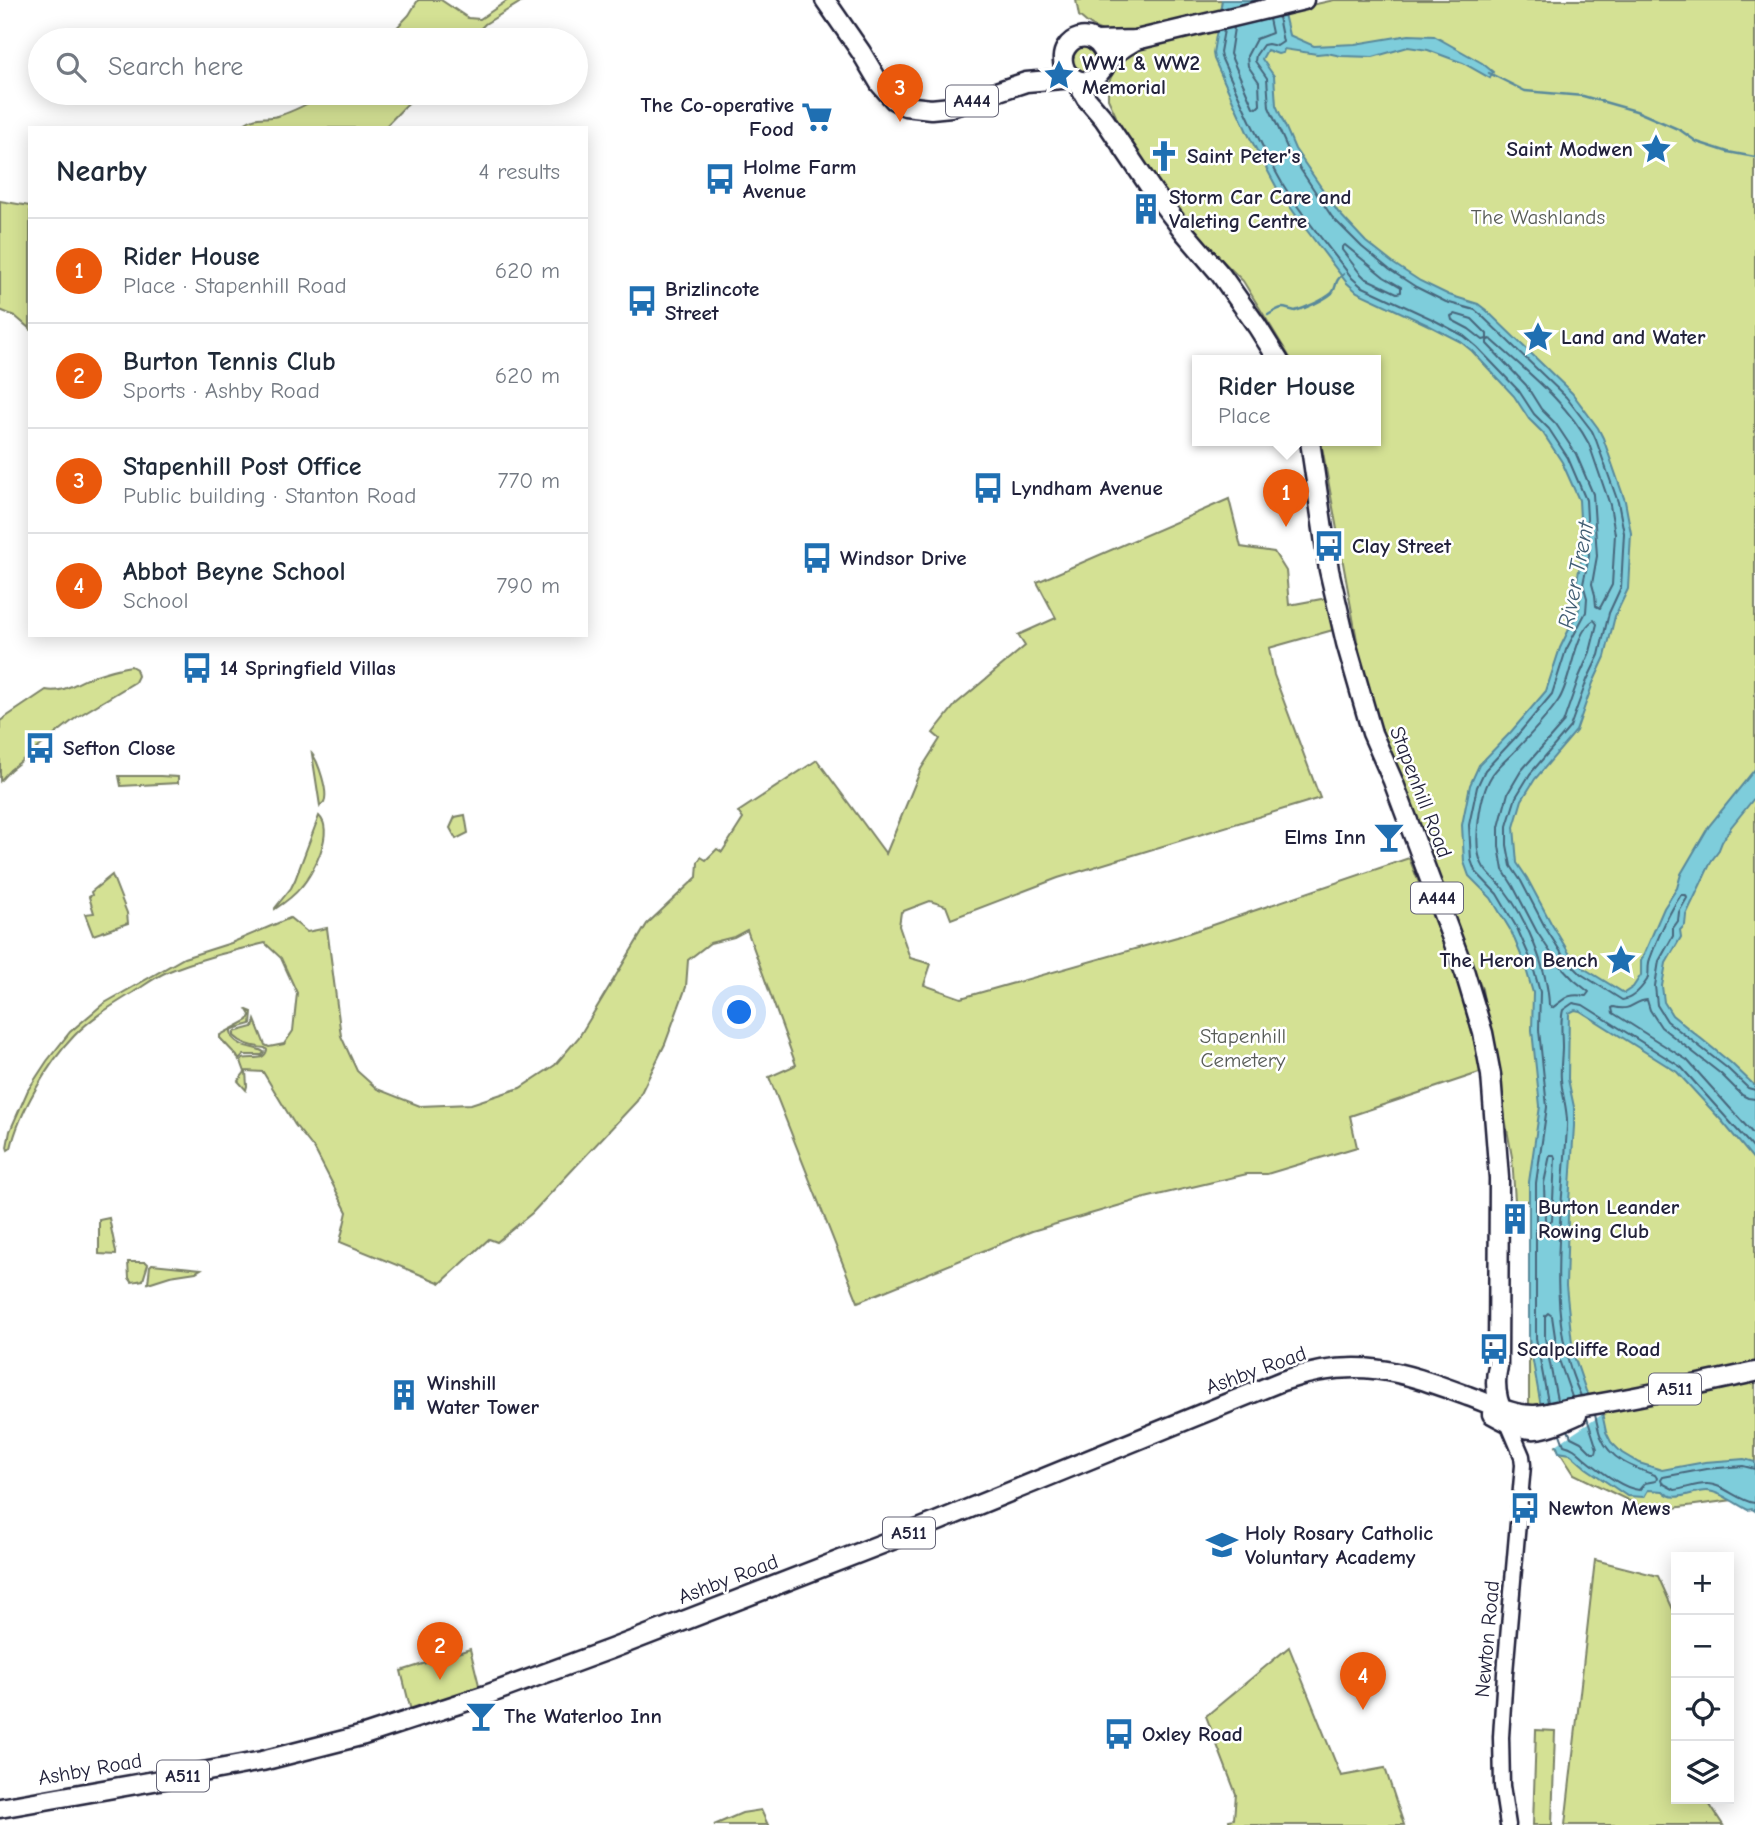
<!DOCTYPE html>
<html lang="en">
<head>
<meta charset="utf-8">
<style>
	body { margin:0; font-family:"Comic Neue",sans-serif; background:#f6f6f7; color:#1f2937 }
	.controls { position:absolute; right:21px; bottom:21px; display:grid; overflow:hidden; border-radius:0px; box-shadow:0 4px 18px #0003 }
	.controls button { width:63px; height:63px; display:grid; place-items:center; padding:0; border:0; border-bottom:2px solid #e0e1e3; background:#fff; color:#1f2937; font:35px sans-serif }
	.you { position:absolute; left:740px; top:1013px; width:24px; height:24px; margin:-18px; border:5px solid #fff; border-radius:50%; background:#1a73e8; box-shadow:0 0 0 10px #1a73e833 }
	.badge { display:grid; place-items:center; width:46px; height:46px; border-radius:50%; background:#ea580c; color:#fff; font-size:23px; font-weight:700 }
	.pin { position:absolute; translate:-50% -58px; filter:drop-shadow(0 2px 4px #0008) }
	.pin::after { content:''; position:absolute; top:37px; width:24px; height:21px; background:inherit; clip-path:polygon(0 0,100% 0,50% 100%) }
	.popup { position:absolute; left:1192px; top:355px; width:189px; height:91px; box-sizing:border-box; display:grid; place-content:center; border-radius:0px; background:#fff; filter:drop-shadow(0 2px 5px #0005); font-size:23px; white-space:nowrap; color:#747a83 }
	.popup b { font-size:26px; color:#1f2937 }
	.popup::after { content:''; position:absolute; left:50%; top:100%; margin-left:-14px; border:14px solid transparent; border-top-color:#fff }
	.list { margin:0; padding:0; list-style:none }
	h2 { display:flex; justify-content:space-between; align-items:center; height:91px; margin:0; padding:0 28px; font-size:30px }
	h2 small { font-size:23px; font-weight:400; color:#747a83 }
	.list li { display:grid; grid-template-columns:46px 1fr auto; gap:21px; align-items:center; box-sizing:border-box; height:105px; padding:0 28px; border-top:2px solid #e0e1e3 }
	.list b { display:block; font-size:26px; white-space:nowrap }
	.list p { margin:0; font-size:23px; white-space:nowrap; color:#747a83 }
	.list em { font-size:23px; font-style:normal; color:#747a83 }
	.icon { flex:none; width:38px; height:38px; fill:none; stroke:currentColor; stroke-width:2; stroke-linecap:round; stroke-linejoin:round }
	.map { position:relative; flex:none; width:1755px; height:1825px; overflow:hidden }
	.search { position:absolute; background:#fff; box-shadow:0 4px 18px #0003; left:28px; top:28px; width:560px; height:77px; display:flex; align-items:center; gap:18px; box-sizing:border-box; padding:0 24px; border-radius:38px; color:#747a83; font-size:26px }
	.panel { position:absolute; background:#fff; box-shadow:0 4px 18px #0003; left:28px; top:126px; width:560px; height:511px; border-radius:0px }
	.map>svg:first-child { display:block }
</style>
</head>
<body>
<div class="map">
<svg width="1755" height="1825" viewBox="0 0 1755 1825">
	<rect width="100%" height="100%" fill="#fff"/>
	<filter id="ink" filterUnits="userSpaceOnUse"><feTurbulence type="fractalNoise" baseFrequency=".0143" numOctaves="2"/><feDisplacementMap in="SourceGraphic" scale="14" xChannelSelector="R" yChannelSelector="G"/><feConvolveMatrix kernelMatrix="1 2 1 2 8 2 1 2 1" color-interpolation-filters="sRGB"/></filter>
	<g filter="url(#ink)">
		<g fill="#d4e194" stroke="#7b8268" stroke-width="2">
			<path d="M 418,0 L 441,0 L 468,18 L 480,19 L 508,0 L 524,0 L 485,24 L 469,40 L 385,40 L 409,15 Z"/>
			<path d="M 1076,0 L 1222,0 L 1215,48 L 1285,11 L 1334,0 L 1755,0 L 1755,1497 L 1650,1511 L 1574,1474 L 1529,1405 L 1529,1201 L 1515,1201 L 1512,1157 L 1482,989 L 1421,843 L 1364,679 L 1321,441 L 1375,441 L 1375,361 L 1292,361 L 1243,281 L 1192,230 L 1114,123 L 1116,116 L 1108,99 L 1108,85 L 1113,72 L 1120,59 L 1152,43 L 1161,27 C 1126,31 1109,44 1079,16 Z"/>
			<circle cx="1084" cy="59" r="13"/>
			<path d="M 327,93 L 418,93 L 384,128 L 240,128 C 255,112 265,121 281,115 C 297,110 313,101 327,93 Z"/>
			<path d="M 0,201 L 30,206 L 30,329 L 15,316 L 0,310 Z"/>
			<path d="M 1229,499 L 1241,547 L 1274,552 L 1286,571 L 1289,605 L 1327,598 L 1333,630 L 1269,648 L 1274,675 L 1320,798 L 1058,878 L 951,919 L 946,906 L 930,901 L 901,912 L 899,926 L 910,958 L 931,964 L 924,985 L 961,998 L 1177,937 L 1409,858 L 1458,981 L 1482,1072 L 1350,1116 L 1357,1147 L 1267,1174 L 1247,1174 L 1145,1198 L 1032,1231 L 858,1302 L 769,1077 L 796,1065 L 747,930 L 734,937 L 710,943 L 688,960 L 686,987 L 665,1044 L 637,1101 L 532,1213 L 497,1242 L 489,1239 L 441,1283 L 340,1242 L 347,1212 L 315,1150 L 295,1125 L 263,1072 L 246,1071 L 247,1086 L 246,1090 L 238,1081 L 245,1072 L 241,1061 L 243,1059 C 252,1056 264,1062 267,1050 L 265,1048 C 254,1047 242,1044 234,1036 L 234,1032 L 253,1027 L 255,1020 L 265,1045 L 269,1047 L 284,1044 L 293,1031 L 297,993 L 281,958 L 265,943 C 232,951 198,959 167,972 C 155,977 145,985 134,992 C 113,1005 91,1018 74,1036 C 48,1063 19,1113 11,1148 L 8,1150 L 7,1147 L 10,1131 L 28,1090 L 47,1061 L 70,1032 L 103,1004 L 184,958 L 231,943 L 290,918 L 307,932 L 327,928 L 341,1036 L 357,1071 L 377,1089 L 420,1106 L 471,1104 L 520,1088 L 555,1065 L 579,1037 L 647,924 L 697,877 L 698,862 L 701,857 L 706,860 L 717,849 L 722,852 L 743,819 L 738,812 L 817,760 L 886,854 L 921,769 L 940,739 L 933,733 L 956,704 L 1025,646 L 1018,635 L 1056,618 L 1037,582 Z"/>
			<path d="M 131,666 L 136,669 L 138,676 L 135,682 L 77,717 L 10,770 L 0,781 L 0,721 L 46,690 C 62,694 78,682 93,676 C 105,672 118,668 131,666 Z"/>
			<path d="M 312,754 C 318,761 329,793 324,802 C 323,804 321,804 320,806 Z"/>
			<path d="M 119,776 L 160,776 L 178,777 L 178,783 L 121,786 Z"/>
			<path d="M 465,815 L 468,833 L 456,839 L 450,828 L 455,817 Z"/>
			<path d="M 319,816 C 335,831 313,874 301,887 C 294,896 284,903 275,909 L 275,908 L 291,888 L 295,880 Z"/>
			<path d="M 112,875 L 127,913 L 128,923 L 93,935 L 85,914 L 94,913 L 89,897 L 92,895 L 91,892 Z"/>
			<path d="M 247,1010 L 252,1012 L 251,1024 L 233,1029 L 231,1031 L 232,1037 C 243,1050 253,1045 264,1052 L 262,1055 L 244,1055 L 239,1060 L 237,1056 L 220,1038 L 220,1035 L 248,1020 L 250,1015 Z"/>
			<path d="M 109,1218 L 116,1252 L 116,1255 L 99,1254 L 99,1220 Z"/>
			<path d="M 128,1262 L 146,1262 L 148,1264 L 143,1280 L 132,1282 L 129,1278 Z"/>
			<path d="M 152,1264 L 201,1269 L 196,1272 L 170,1276 L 148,1283 L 150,1266 Z"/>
			<path d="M 1595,1560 L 1658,1576 L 1676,1616 L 1676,1799 L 1706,1799 L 1723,1825 L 1565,1825 Z"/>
			<path d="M 1289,1647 L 1341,1776 L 1385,1768 L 1404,1825 L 1230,1825 L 1229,1820 L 1234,1819 L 1236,1794 L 1206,1716 Z"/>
			<path d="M 470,1649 L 480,1689 L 411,1711 L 401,1671 Z"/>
			<path d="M 1536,1730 L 1555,1731 L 1552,1825 L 1533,1825 Z"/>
			<path d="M 761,1810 L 768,1825 L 714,1825 L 742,1813 Z"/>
		</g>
		<path fill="#7ecddb" stroke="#59899b" stroke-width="2" d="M 1222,0 L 1285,0 L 1283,10 L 1289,35 L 1314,46 L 1355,44 L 1409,35 L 1434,36 L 1482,63 L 1493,72 L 1490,78 L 1463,63 L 1428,50 L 1408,47 L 1373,57 L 1341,56 L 1327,53 L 1317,54 L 1284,49 L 1283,53 L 1278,54 L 1267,50 L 1262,59 L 1274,76 L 1276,105 L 1295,149 L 1338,212 L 1366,242 L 1394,264 L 1420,281 L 1449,295 L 1478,304 L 1486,310 L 1572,393 L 1598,428 L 1603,438 L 1625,501 L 1631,533 L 1628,589 L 1615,616 L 1605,657 L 1593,683 L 1576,731 L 1535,779 L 1522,800 L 1514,827 L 1517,863 L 1527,878 L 1551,923 L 1569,953 L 1585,969 L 1624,993 L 1633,987 L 1641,975 L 1641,961 L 1664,908 L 1677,888 L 1681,874 L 1709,826 L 1755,769 L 1755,797 L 1731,827 L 1722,842 L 1718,852 L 1712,860 L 1686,915 L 1685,925 L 1680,930 L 1681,937 L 1666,963 L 1662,986 L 1664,1002 L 1672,1015 L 1731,1063 L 1755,1086 L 1755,1161 L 1721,1120 L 1677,1072 L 1580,1011 L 1575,1010 L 1569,1013 L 1568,1079 L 1574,1107 L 1574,1126 L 1568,1217 L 1566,1286 L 1573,1353 L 1586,1391 L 1602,1413 L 1606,1432 L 1611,1442 L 1622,1453 L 1639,1463 L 1662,1470 L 1705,1462 L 1732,1460 L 1744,1459 L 1755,1462 L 1755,1511 L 1752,1509 L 1748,1510 C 1736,1504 1719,1491 1706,1491 C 1691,1491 1674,1504 1663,1491 L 1648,1490 L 1644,1497 L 1627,1496 L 1586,1468 L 1570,1454 L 1559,1452 L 1540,1401 L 1529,1339 L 1529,1182 L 1540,1106 L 1532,1030 L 1533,993 L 1524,962 L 1511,931 L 1491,898 L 1469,876 L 1464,862 L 1462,825 L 1470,785 L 1479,765 L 1510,733 L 1546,691 L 1560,648 L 1579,609 L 1580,598 L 1576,585 L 1582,556 L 1579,500 L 1562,462 L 1543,433 L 1529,419 L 1514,396 L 1472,351 L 1461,342 L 1428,325 L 1357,292 L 1347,283 L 1302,224 L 1277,188 L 1248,134 L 1214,59 L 1213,53 Z"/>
		<path fill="#fff" d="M 1594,1395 L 1606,1412 L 1553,1447 L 1539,1407 Z"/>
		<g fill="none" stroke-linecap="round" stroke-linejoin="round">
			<g stroke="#47667b" stroke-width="2">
				<path d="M 1278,17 L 1283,42 L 1277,46 L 1268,44 L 1263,45 L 1256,55 L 1255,61 L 1267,78 L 1269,107 L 1289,152 L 1332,217 L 1362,247 L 1390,270 L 1416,287 L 1446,302 L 1475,310 L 1481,315 L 1566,397 L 1592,431 L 1596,440 L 1618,502 L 1624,533 L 1621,587 L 1609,613 L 1599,655 L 1587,680 L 1570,727 L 1530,774 L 1516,797 L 1507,826 L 1507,845 L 1511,866 L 1521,881 L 1545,927 L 1564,957 L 1581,974 L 1622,1000 C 1633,999 1641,989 1647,980 C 1650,973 1647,966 1650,959 C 1658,937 1668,914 1681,895 L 1686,895 L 1687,898 L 1679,912 L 1678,921 L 1673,928 L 1673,936 L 1659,961 L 1655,986 L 1657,1005 L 1667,1021 L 1727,1068 L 1748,1088 L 1755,1090"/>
				<path d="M 1234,28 L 1230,54 L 1253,107 L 1257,108 L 1260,105 L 1259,82 L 1248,66 L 1247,56 L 1256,39 L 1272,33 L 1269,19"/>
				<path d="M 1224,30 L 1220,52 L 1221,57 C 1240,99 1259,143 1282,183 C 1302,216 1329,247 1352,278 L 1361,286 L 1432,319 L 1464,336 L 1477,347 L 1519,391 L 1534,414 L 1549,429 L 1568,458 L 1586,500 L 1589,556 L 1583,584 L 1587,598 L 1586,612 L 1566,650 L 1552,694 L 1515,738 L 1485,770 L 1477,787 L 1469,825 L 1471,860 L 1475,871 L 1497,894 L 1517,928 L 1531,960 L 1540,992 L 1539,1030 L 1547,1107 L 1536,1183 L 1536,1338 L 1548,1402"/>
				<path d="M 1345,245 L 1384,277 L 1401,287 L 1401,292 L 1397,293 L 1365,278 L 1359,272 L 1342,250 L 1342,247 Z"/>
				<path d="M 1455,314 L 1472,319 L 1487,334 L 1487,339 L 1483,340 L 1469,329 L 1452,320 L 1451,316 Z"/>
				<path d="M 1489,339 L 1492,340 C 1526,371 1567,402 1589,444 L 1610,505 L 1615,534 L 1612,585 L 1600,608 L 1596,606 L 1595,595 L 1592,584 L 1597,556 L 1593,494 L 1576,454 L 1556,424 L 1541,409 L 1526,385 L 1487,344 L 1487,341 Z"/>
				<path d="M 1594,620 L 1597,624 L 1590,652 L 1579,677 L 1563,723 L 1521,771 L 1508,793 L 1499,827 L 1499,846 L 1503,870 L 1513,886 L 1537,932 L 1557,962 L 1574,980 L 1589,992 L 1586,996 C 1567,993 1566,998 1552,1008 L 1549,1005 C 1548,969 1525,916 1503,888 C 1496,880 1486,874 1482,864 C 1472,845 1480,795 1491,777 C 1496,768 1506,760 1513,753 C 1528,737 1545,720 1558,701 C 1572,682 1573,632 1594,620 Z"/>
				<path d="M 1755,1099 L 1748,1098 L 1742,1095 L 1721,1074 L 1661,1027 L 1650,1010 L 1647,1000 C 1633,1001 1632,1012 1614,1007 L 1612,1008 L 1613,1013 L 1687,1060 L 1755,1136"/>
				<path d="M 1550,1155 L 1554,1155 L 1555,1158 L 1552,1221 L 1548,1224 L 1545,1220 L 1544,1183 Z"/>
				<path d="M 1581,1396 C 1543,1317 1563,1211 1567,1126 C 1568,1110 1562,1095 1561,1079 C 1560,1068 1562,1057 1562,1047 C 1562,1035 1560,1021 1563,1010 L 1573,1003 L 1583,1005 L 1681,1067 L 1755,1150"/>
				<path d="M 1557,1400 L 1545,1338 L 1545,1316 L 1548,1313 L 1552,1316 L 1558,1357 L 1572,1397"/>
				<path d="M 1568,1430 L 1571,1437 L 1581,1442 L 1592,1453 L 1596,1453 L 1597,1449 L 1587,1418"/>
				<path d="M 1560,1434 L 1564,1445 C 1576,1448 1579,1454 1588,1461 C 1601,1471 1623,1489 1639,1490 L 1645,1483 L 1656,1481 L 1657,1478 L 1655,1475 C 1634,1468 1610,1460 1601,1437 C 1598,1430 1597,1422 1595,1415"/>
				<path d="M 1755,1469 L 1743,1466 L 1706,1469 L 1663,1477 L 1661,1480 L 1662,1483 L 1675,1490 C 1685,1489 1698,1483 1708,1484 C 1725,1485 1738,1501 1755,1503"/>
			</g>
			<g stroke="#59899b" stroke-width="2.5">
				<path d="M 1489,73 L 1525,91 L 1583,96 L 1636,111 L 1680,130 L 1697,142 L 1728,152 L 1755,157"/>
				<path d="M 1268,315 C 1283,306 1279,307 1295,311 C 1306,308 1324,300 1332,293 C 1338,286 1333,281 1344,274"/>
			</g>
			<defs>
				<path id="major" d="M 1508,1423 L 1522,1456 L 1523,1465 L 1505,1673 L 1501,1737 L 1502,1786 L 1508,1825"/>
				<g id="highway">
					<path d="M 825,0 L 861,52 L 880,84 L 894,100 L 905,106 L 931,109 L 951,107 L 1026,82 L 1074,78"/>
					<path d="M 1095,41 L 1136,40 L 1304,0"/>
					<path d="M 1104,68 C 1111,41 1080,26 1066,48 C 1062,54 1062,62 1065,69 C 1067,74 1072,78 1077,80 C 1097,87 1102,66 1114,55 C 1120,49 1128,45 1136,40"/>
					<path d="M 1075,79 L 1086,98 L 1104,119 L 1154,193 L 1185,233 L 1221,275 L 1257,326 L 1279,361"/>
					<path d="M 1310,441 L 1329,570 L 1346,643 L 1372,733 L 1393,781 L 1465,973 L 1483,1033 L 1491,1075 L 1499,1178 L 1498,1366 C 1494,1383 1496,1399 1504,1415"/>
					<path d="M 1492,1414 C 1531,1436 1538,1432 1577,1415"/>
					<path d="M 0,1808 L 154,1781 L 262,1761 L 364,1735 L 486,1695 L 611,1649 L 887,1542 L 1282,1381 C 1356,1356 1398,1370 1468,1396 C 1489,1403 1513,1416 1535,1415 C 1547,1414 1559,1410 1572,1408 C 1633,1399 1694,1385 1755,1372"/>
				</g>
			</defs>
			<use href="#major" stroke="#22223b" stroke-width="19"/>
			<use href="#highway" stroke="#22223b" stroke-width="23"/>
			<use href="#major" stroke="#fff" stroke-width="14"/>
			<use href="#highway" stroke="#fff" stroke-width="18"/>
		</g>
	</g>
	<defs>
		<symbol id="sight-bare" viewBox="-9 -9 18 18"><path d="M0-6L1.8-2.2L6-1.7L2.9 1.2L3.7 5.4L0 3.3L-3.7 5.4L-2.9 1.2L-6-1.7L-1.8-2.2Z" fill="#1f6fb2" stroke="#fff" stroke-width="2.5" paint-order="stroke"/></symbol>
		<symbol id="supermarket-bare" viewBox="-9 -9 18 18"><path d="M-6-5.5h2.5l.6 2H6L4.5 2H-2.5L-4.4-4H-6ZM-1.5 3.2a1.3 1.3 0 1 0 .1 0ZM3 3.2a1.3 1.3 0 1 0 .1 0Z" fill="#1f6fb2" stroke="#fff" stroke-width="2.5" paint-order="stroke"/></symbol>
		<symbol id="church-bare" viewBox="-9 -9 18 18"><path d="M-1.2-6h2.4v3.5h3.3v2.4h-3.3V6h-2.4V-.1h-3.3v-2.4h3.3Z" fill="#1f6fb2" stroke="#fff" stroke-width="2.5" paint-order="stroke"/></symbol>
		<symbol id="bus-bare" viewBox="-9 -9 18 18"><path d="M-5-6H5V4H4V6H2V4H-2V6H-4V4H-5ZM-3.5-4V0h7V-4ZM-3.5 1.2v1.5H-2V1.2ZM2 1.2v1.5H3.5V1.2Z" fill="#1f6fb2" stroke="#fff" stroke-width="2.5" paint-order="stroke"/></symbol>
		<symbol id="building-bare" viewBox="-9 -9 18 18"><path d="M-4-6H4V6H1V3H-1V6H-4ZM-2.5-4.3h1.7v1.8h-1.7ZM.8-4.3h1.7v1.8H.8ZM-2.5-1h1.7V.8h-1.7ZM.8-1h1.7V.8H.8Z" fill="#1f6fb2" stroke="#fff" stroke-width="2.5" paint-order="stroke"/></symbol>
		<symbol id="bar-bare" viewBox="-9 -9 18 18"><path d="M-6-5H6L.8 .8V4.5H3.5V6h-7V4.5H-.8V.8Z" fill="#1f6fb2" stroke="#fff" stroke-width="2.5" paint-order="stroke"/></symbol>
		<symbol id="school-bare" viewBox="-9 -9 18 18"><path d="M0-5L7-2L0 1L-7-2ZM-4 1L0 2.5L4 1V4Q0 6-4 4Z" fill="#1f6fb2" stroke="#fff" stroke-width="2.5" paint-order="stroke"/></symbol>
	</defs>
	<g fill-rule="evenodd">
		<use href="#sight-bare" x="1037" y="53" width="44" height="44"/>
		<use href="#supermarket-bare" x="795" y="95" width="44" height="44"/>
		<use href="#sight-bare" x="1634" y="127" width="44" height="44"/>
		<use href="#church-bare" x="1142" y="134" width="44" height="44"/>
		<use href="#bus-bare" x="698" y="157" width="44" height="44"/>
		<use href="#building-bare" x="1124" y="187" width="44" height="44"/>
		<use href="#bus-bare" x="620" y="279" width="44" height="44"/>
		<use href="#sight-bare" x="1516" y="315" width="44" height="44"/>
		<use href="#bus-bare" x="966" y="466" width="44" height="44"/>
		<use href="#bus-bare" x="1307" y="524" width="44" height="44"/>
		<use href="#bus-bare" x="795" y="536" width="44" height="44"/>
		<use href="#bus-bare" x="175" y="646" width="44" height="44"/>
		<use href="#bus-bare" x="18" y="726" width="44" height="44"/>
		<use href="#bar-bare" x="1367" y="815" width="44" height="44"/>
		<use href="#sight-bare" x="1599" y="938" width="44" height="44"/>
		<use href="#building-bare" x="1493" y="1197" width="44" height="44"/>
		<use href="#bus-bare" x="1472" y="1327" width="44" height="44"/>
		<use href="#building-bare" x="382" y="1373" width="44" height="44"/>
		<use href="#bus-bare" x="1503" y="1486" width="44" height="44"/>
		<use href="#school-bare" x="1200" y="1523" width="44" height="44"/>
		<use href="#bar-bare" x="459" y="1694" width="44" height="44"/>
		<use href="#bus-bare" x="1097" y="1712" width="44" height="44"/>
	</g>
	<g text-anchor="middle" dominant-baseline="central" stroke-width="5" stroke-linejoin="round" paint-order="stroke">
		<g fill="#fff" stroke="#646476" stroke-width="2">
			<rect x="946" y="85.5" width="52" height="31" rx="5"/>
			<rect x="1411" y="882.5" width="52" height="31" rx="5"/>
			<rect x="1649" y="1373.5" width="52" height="31" rx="5"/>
			<rect x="883" y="1517.5" width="52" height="31" rx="5"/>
			<rect x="157" y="1760.5" width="52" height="31" rx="5"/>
		</g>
		<g font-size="19" font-weight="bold" fill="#22223b">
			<text x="972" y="101">A444</text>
			<text x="1437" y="898">A444</text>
			<text x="1675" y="1389">A511</text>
			<text x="909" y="1533">A511</text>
			<text x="183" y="1776">A511</text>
		</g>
		<g font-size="21" font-weight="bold" fill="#22223b" stroke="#fff" text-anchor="start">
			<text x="1082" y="63">WW1 &amp; WW2<tspan x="1082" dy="24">Memorial</tspan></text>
			<text x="794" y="105" text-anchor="end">The Co-operative<tspan x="794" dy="24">Food</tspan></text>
			<text x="1633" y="149" text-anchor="end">Saint Modwen</text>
			<text x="1187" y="156">Saint Peter's</text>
			<text x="743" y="167">Holme Farm<tspan x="743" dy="24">Avenue</tspan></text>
			<text x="1169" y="197">Storm Car Care and<tspan x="1169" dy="24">Valeting Centre</tspan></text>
			<text x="665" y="289">Brizlincote<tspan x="665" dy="24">Street</tspan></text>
			<text x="1561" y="337">Land and Water</text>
			<text x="1011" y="488">Lyndham Avenue</text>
			<text x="1352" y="546">Clay Street</text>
			<text x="840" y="558">Windsor Drive</text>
			<text x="220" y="668">14 Springfield Villas</text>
			<text x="63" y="748">Sefton Close</text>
			<text x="1366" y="837" text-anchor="end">Elms Inn</text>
			<text x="1598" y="960" text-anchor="end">The Heron Bench</text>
			<text x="1538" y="1207">Burton Leander<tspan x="1538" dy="24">Rowing Club</tspan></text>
			<text x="1517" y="1349">Scalpcliffe Road</text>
			<text x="427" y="1383">Winshill<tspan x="427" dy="24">Water Tower</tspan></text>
			<text x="1548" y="1508">Newton Mews</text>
			<text x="1245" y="1533">Holy Rosary Catholic<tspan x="1245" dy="24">Voluntary Academy</tspan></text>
			<text x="504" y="1716">The Waterloo Inn</text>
			<text x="1142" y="1734">Oxley Road</text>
		</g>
		<g font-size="21" fill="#575b56" stroke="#fff">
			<text x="1538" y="217">The Washlands</text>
			<text x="1243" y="1036">Stapenhill<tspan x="1243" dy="24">Cemetery</tspan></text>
		</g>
		<g font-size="21" fill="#22223b" stroke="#fff">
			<text transform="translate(1421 792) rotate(69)">Stapenhill Road</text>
			<text transform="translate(1256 1370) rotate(-20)">Ashby Road</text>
			<text transform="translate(728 1579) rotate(-21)">Ashby Road</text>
			<text transform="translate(1487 1639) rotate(-85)">Newton Road</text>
			<text transform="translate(90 1769) rotate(-10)">Ashby Road</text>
		</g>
		<g font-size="23" font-style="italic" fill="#425e73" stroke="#fff">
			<text transform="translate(1576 575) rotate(-79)">River Trent</text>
		</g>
	</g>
</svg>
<div class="controls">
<button>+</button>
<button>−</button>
<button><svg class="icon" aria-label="locate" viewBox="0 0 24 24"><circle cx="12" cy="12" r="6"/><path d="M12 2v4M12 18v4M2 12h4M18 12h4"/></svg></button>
<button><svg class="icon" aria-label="layers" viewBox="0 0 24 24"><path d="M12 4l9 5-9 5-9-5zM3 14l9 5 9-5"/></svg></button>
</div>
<div class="you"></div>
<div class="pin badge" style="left:1286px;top:527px">1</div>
<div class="popup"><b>Rider House</b>Place</div>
<div class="pin badge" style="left:440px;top:1680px">2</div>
<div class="pin badge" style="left:900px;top:122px">3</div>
<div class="pin badge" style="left:1363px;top:1710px">4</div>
<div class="search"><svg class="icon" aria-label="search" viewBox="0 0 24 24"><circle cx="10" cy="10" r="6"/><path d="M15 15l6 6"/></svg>Search here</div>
<section class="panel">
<h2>Nearby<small>4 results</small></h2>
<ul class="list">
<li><span class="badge">1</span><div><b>Rider House</b><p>Place · Stapenhill Road</p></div><em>620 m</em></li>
<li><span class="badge">2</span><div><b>Burton Tennis Club</b><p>Sports · Ashby Road</p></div><em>620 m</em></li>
<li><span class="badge">3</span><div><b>Stapenhill Post Office</b><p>Public building · Stanton Road</p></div><em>770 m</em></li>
<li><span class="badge">4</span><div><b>Abbot Beyne School</b><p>School</p></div><em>790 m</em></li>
</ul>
</section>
</div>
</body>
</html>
